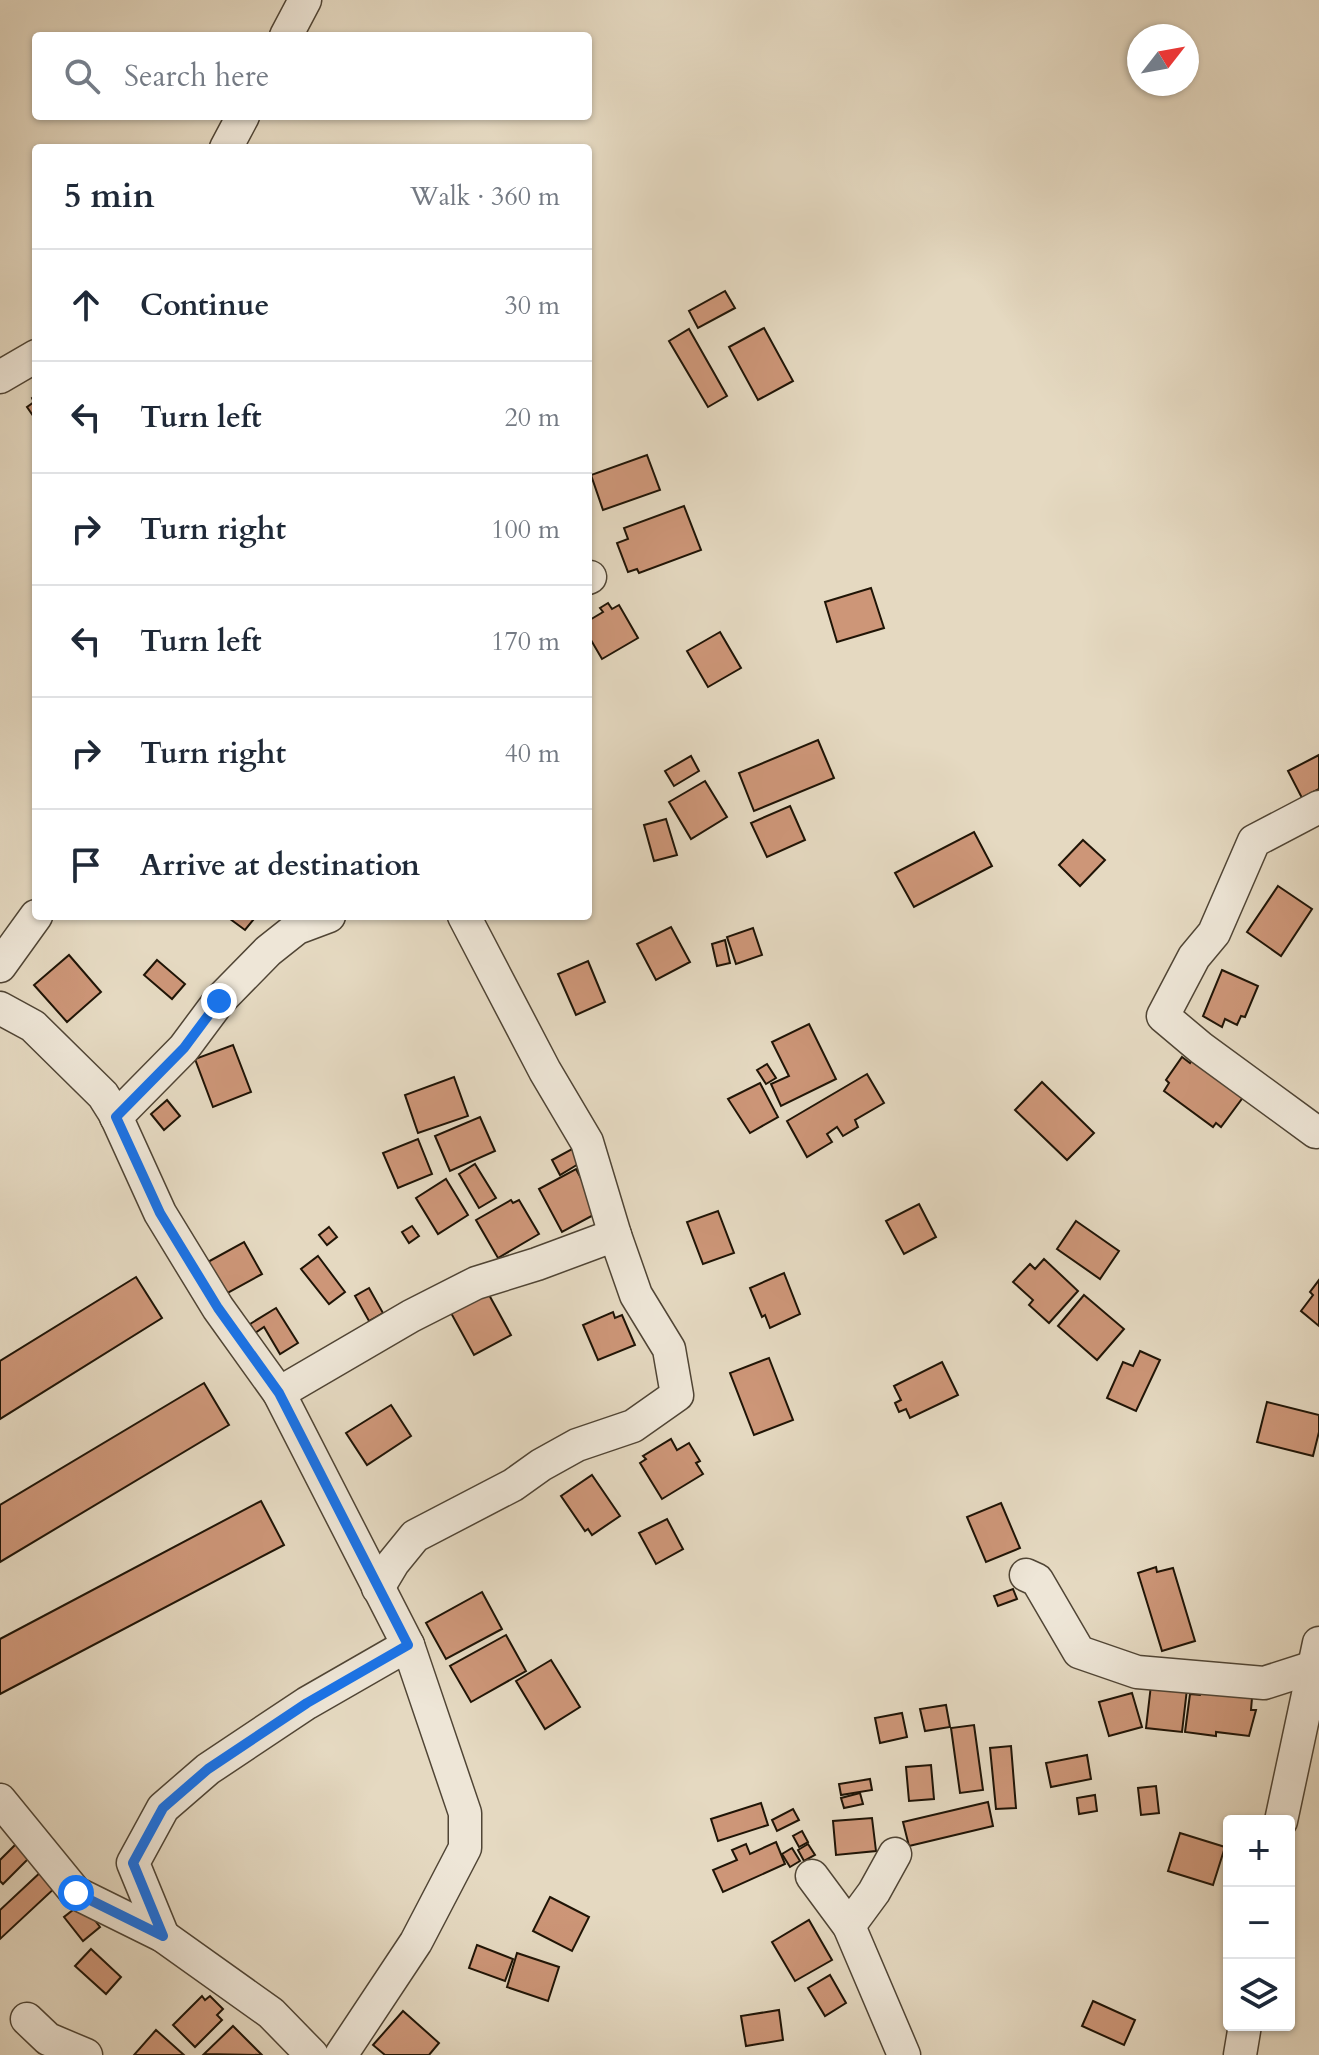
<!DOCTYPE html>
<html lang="en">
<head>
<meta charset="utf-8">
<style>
	body { margin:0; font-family:Cardo,serif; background:#f6f6f7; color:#1f2937 }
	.controls { position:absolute; right:24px; bottom:24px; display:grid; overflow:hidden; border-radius:8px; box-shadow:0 2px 6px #0004 }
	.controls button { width:72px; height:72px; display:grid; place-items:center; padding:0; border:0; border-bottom:2px solid #e0e1e3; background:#fff; color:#1f2937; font:40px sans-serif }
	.compass { position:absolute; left:1127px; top:24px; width:72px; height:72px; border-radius:50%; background:#fff; box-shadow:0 2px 6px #0004; rotate:59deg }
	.stop { position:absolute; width:24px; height:24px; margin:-18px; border:6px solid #1a73e8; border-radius:50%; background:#fff }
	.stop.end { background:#1a73e8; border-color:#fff; box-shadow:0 2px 8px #0008 }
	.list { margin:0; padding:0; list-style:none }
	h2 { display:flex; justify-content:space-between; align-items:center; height:104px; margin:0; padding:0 32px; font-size:34px }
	h2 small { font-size:26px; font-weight:400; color:#747a83 }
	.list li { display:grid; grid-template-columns:52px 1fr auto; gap:24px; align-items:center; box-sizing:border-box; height:112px; padding:0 32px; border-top:2px solid #e0e1e3 }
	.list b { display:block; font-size:30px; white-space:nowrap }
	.list em { font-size:26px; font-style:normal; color:#747a83 }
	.icon { flex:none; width:44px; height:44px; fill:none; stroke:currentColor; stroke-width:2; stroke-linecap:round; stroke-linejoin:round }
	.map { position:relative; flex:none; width:1319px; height:2055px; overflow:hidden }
	.search { position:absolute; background:#fff; box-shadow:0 2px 6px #0004; left:32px; top:32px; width:560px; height:88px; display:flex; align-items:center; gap:20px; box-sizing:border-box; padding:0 28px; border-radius:8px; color:#747a83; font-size:30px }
	.panel { position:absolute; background:#fff; box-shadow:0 2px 6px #0004; left:32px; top:144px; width:560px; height:776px; border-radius:8px }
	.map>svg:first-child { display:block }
</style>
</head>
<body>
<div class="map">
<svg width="1319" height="2055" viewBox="0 0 1319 2055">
	<rect width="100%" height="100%" fill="#e5d9c1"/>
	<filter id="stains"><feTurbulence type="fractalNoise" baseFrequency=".0025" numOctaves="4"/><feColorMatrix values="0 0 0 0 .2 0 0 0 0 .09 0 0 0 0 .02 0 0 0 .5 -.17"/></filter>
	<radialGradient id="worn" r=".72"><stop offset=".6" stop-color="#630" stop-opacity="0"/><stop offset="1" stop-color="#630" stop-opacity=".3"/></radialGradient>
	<g fill="#cd9678" stroke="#1f1406" stroke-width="2">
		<path d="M 725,291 L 735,308 L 698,328 L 689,311 Z"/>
		<path d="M 764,328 L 793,381 L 758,400 L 729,347 Z"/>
		<path d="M 689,329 L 727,396 L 708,407 L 669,341 Z"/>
		<path d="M 36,395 L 36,420 L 27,407 L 34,402 L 32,398 Z"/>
		<path d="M 647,455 L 660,490 L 603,510 L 591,475 Z"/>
		<path d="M 684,506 L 701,550 L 639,573 L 637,569 L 628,572 L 617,543 L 628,539 L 624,528 Z"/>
		<path d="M 871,588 L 884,628 L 837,642 L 825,602 Z"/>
		<path d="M 608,603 L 612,609 L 619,605 L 638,638 L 602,659 L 588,635 L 588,621 L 603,612 L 600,608 Z"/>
		<path d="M 720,632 L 741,668 L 708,687 L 687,651 Z"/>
		<path d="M 818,740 L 834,778 L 754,811 L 739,773 Z"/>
		<path d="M 1319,755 L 1319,789 L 1302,798 L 1288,771 Z"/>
		<path d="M 691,756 L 699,771 L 674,786 L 665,771 Z"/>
		<path d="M 705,781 L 727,817 L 691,839 L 669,802 Z"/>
		<path d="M 790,806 L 805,840 L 767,857 L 751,823 Z"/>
		<path d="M 666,819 L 677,855 L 654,861 L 644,825 Z"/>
		<path d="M 974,832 L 992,866 L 914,907 L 895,873 Z"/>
		<path d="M 1083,840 L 1105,860 L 1080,886 L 1059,865 Z"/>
		<path d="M 1278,886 L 1312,909 L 1281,956 L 1247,932 Z"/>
		<path d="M 226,916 L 250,916 L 254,919 L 245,930 Z"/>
		<path d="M 671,927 L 690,962 L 656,980 L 637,944 Z"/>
		<path d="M 753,928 L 762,955 L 736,964 L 727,937 Z"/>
		<path d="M 725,940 L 730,963 L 717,966 L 712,944 Z"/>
		<path d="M 69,955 L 101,992 L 67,1022 L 34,985 Z"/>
		<path d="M 157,960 L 185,984 L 172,999 L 144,975 Z"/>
		<path d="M 588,961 L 605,1002 L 576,1015 L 558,974 Z"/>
		<path d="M 1222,970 L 1258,986 L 1245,1017 L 1241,1016 L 1237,1025 L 1225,1019 L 1222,1027 L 1203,1016 Z"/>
		<path d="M 809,1024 L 836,1079 L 781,1106 L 771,1084 L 789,1076 L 772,1042 Z"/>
		<path d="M 233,1045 L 251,1092 L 213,1107 L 195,1059 Z"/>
		<path d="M 1182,1057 L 1190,1063 L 1193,1058 L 1244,1096 L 1221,1127 L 1216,1123 L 1213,1127 L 1164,1091 L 1169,1083 L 1166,1080 Z"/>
		<path d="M 767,1064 L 776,1078 L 766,1084 L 757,1070 Z"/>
		<path d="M 867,1074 L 884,1103 L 855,1120 L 858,1127 L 843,1136 L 837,1127 L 827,1134 L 832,1142 L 807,1157 L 787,1121 Z"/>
		<path d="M 454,1077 L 468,1116 L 418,1133 L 405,1095 Z"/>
		<path d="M 1042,1082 L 1094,1133 L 1067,1160 L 1015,1110 Z"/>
		<path d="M 760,1083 L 778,1117 L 750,1133 L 728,1099 Z"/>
		<path d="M 167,1100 L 180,1116 L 164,1130 L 151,1114 Z"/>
		<path d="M 480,1117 L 495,1151 L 450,1171 L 435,1136 Z"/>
		<path d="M 418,1139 L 432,1174 L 398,1188 L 383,1153 Z"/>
		<path d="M 572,1149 L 580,1163 L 560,1175 L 552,1160 Z"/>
		<path d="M 475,1164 L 496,1198 L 479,1208 L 459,1174 Z"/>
		<path d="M 576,1169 L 599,1212 L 562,1232 L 539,1189 Z"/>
		<path d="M 446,1179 L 468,1215 L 438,1234 L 416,1198 Z"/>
		<path d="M 511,1200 L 513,1203 L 519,1200 L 539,1234 L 498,1258 L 476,1220 Z"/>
		<path d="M 919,1204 L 936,1237 L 904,1254 L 886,1221 Z"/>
		<path d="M 718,1211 L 734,1253 L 703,1264 L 687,1222 Z"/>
		<path d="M 1076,1221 L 1119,1251 L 1100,1279 L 1057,1249 Z"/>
		<path d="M 412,1226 L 419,1236 L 409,1243 L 402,1232 Z"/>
		<path d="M 329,1227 L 337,1237 L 327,1245 L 319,1235 Z"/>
		<path d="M 244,1242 L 262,1274 L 224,1295 L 206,1263 Z"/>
		<path d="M 318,1256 L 345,1292 L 329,1304 L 301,1269 Z"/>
		<path d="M 1044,1259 L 1078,1291 L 1049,1323 L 1029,1305 L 1033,1300 L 1013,1282 L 1030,1264 L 1035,1269 Z"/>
		<path d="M 784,1273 L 800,1314 L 770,1328 L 765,1315 L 762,1317 L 750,1288 Z"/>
		<path d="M 136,1277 L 162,1318 L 0,1419 L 0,1361 Z"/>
		<path d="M 1319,1280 L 1319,1326 L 1301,1311 L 1313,1295 L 1310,1292 Z"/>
		<path d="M 369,1288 L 383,1313 L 369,1321 L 355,1296 Z"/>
		<path d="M 488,1293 L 511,1335 L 474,1355 L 451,1313 Z"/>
		<path d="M 1084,1295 L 1124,1329 L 1097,1360 L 1058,1326 Z"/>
		<path d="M 276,1308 L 298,1343 L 280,1354 L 264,1327 L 255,1333 L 250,1324 Z"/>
		<path d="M 613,1312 L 615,1318 L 622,1315 L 635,1345 L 598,1360 L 583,1325 Z"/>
		<path d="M 1140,1351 L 1160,1360 L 1136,1411 L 1107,1398 L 1123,1362 L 1133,1366 Z"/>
		<path d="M 769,1358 L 793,1420 L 754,1435 L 730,1373 Z"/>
		<path d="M 942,1362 L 958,1395 L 910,1418 L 906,1409 L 899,1412 L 895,1403 L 901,1400 L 894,1386 Z"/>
		<path d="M 204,1383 L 229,1425 L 0,1562 L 0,1505 Z"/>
		<path d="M 1267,1402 L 1319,1415 L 1319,1432 L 1313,1456 L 1257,1442 Z"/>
		<path d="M 391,1405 L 411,1436 L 367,1465 L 346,1433 Z"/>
		<path d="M 671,1439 L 677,1450 L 689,1443 L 700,1461 L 696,1463 L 703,1474 L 662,1499 L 640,1463 L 646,1459 L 643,1456 Z"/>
		<path d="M 592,1475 L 620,1516 L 592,1535 L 588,1529 L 585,1531 L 561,1496 Z"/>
		<path d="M 261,1501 L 284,1545 L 0,1694 L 0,1639 Z"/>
		<path d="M 1001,1503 L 1020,1548 L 986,1562 L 967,1517 Z"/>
		<path d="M 667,1519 L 683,1549 L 656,1564 L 639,1533 Z"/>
		<path d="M 1156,1567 L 1157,1572 L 1173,1568 L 1195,1641 L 1162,1651 L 1138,1573 Z"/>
		<path d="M 1013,1589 L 1017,1599 L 998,1606 L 994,1596 Z"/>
		<path d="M 482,1592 L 502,1629 L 446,1659 L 426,1623 Z"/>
		<path d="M 506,1635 L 526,1671 L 471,1702 L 450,1666 Z"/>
		<path d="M 551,1660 L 580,1707 L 545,1729 L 516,1681 Z"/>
		<path d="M 1151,1685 L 1187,1689 L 1182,1732 L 1146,1728 Z"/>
		<path d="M 1201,1692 L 1252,1698 L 1251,1710 L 1256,1710 L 1249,1736 L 1216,1732 L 1216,1736 L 1185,1732 L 1190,1694 L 1200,1695 Z"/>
		<path d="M 1132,1693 L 1142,1727 L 1109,1736 L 1099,1702 Z"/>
		<path d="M 946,1705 L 950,1727 L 925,1731 L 920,1709 Z"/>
		<path d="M 902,1713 L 907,1737 L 880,1743 L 875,1718 Z"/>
		<path d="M 974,1725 L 983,1790 L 960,1793 L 951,1728 Z"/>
		<path d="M 1011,1746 L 1016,1808 L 996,1809 L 990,1748 Z"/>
		<path d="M 1087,1755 L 1091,1779 L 1051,1787 L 1046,1763 Z"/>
		<path d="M 931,1765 L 934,1799 L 909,1801 L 906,1767 Z"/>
		<path d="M 870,1779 L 872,1790 L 841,1795 L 839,1784 Z"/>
		<path d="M 1156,1786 L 1159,1813 L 1141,1815 L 1138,1788 Z"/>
		<path d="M 860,1793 L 863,1804 L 844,1808 L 841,1798 Z"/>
		<path d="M 1095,1795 L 1097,1811 L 1079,1814 L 1077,1798 Z"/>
		<path d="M 988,1802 L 993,1826 L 909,1846 L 903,1822 Z"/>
		<path d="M 761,1803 L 768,1825 L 718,1841 L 711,1819 Z"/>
		<path d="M 793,1809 L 799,1820 L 777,1831 L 772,1820 Z"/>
		<path d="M 872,1818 L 876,1851 L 836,1855 L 833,1821 Z"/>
		<path d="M 802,1831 L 808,1842 L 799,1847 L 793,1836 Z"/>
		<path d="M 1180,1833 L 1225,1847 L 1213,1885 L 1168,1871 Z"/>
		<path d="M 19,1841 L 32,1855 L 3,1884 L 0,1881 L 0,1860 Z"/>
		<path d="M 776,1842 L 785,1864 L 723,1892 L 713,1870 L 737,1860 L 732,1850 L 746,1844 L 750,1854 Z"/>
		<path d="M 808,1844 L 815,1855 L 804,1861 L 798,1850 Z"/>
		<path d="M 792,1848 L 800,1861 L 790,1867 L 782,1854 Z"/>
		<path d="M 44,1869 L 58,1885 L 0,1939 L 0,1910 Z"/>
		<path d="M 550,1897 L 589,1917 L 572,1951 L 533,1931 Z"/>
		<path d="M 82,1903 L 100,1927 L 83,1941 L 64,1917 Z"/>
		<path d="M 809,1920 L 832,1960 L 795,1981 L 772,1942 Z"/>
		<path d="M 477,1945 L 513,1959 L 505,1981 L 469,1968 Z"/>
		<path d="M 91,1949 L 121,1977 L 106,1994 L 75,1966 Z"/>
		<path d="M 517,1953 L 559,1967 L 548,2001 L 507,1987 Z"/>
		<path d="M 830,1975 L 846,2003 L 825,2016 L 808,1988 Z"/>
		<path d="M 202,1996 L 205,2000 L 210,1996 L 223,2009 L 217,2015 L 222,2020 L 195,2047 L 173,2025 Z"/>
		<path d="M 1093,2001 L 1135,2020 L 1124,2045 L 1082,2026 Z"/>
		<path d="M 779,2010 L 783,2040 L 746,2046 L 741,2016 Z"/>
		<path d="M 403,2011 L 439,2043 L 429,2055 L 385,2055 L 373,2045 Z"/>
		<path d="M 233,2026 L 262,2055 L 204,2054 Z"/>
		<path d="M 156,2030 L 184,2055 L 134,2055 Z"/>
	</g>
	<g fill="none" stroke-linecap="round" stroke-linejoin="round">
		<defs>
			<g id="minor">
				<path d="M 286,36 L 305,0"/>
				<path d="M 226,148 L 243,116"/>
				<path d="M 0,377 L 36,356"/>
				<path d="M 588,578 L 590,577"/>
				<path d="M 0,966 L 36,916"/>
				<path d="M 0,1008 L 33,1026 L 103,1095 L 115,1114 L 160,1213 L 218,1308 L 279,1393 L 408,1645 L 465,1813 L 465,1848 L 416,1942 L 341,2055"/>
				<path d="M 116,1117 L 184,1048 L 219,1001 L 268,951 L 297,928 L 329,916"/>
				<path d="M 1316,1132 L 1201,1048 L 1163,1016 L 1194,957 L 1214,933 L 1254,841 L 1319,807"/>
				<path d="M 279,1393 L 411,1316 L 476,1283 L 537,1264 L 615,1235 L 587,1142 L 545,1071 L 464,916"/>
				<path d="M 1026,1575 L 1037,1580 L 1079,1652 L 1137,1672 L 1264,1683 L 1314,1667 L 1319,1670"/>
				<path d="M 378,1588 L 393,1563 L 415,1536 L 513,1485 L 541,1465 L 577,1445 L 633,1426 L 677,1395 L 669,1349 L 636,1295 L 615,1235"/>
				<path d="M 0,1800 L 76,1893 L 163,1936 L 271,2013 L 312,2055"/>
				<path d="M 1281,1821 L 1319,1643"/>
				<path d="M 812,1876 L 849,1926 L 904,2055"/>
				<path d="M 849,1926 L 874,1892 L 895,1854"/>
				<path d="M 163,1936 L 133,1863 L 163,1808 L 208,1769 L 307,1703 L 408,1645"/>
				<path d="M 27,2019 L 48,2039 L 86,2055"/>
				<path d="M 1240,2055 L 1245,2025"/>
			</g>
		</defs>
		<use href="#minor" stroke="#504535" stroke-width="35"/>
		<use href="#minor" stroke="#eee6d7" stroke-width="32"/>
	</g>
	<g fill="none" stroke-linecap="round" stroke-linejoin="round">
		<path stroke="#1a73e8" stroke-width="10" d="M 76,1893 L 163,1936 L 133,1863 L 163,1808 L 208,1769 L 307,1703 L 408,1645 L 279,1393 L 218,1308 L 160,1213 L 116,1117 L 184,1048 L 219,1001"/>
	</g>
	<rect width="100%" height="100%" filter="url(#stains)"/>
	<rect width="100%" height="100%" fill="url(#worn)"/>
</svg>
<div class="controls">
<button>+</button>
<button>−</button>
<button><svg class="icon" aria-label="layers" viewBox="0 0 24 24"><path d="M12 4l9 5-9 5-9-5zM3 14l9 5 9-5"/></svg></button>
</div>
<svg class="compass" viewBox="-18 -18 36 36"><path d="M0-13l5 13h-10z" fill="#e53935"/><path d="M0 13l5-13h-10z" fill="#747a83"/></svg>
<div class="stop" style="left:76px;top:1893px"></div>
<div class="stop end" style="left:219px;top:1001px"></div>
<div class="search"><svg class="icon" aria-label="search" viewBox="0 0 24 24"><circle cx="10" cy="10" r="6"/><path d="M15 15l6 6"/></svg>Search here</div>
<section class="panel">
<h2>5 min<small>Walk · 360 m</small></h2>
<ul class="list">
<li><svg class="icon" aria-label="ahead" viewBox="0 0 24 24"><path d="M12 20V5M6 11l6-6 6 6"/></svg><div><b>Continue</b></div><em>30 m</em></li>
<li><svg class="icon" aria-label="left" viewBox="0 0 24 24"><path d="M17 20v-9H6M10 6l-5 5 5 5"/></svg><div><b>Turn left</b></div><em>20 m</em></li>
<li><svg class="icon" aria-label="right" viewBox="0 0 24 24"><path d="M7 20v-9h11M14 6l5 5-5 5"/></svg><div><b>Turn right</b></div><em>100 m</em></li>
<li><svg class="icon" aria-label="left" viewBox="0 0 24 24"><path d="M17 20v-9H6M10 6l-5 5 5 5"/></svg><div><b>Turn left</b></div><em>170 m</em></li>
<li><svg class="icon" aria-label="right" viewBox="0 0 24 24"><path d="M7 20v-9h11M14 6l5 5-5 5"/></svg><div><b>Turn right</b></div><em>40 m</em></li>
<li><svg class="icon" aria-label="arrive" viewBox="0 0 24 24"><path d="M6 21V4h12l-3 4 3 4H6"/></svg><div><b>Arrive at destination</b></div></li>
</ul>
</section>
</div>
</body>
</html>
